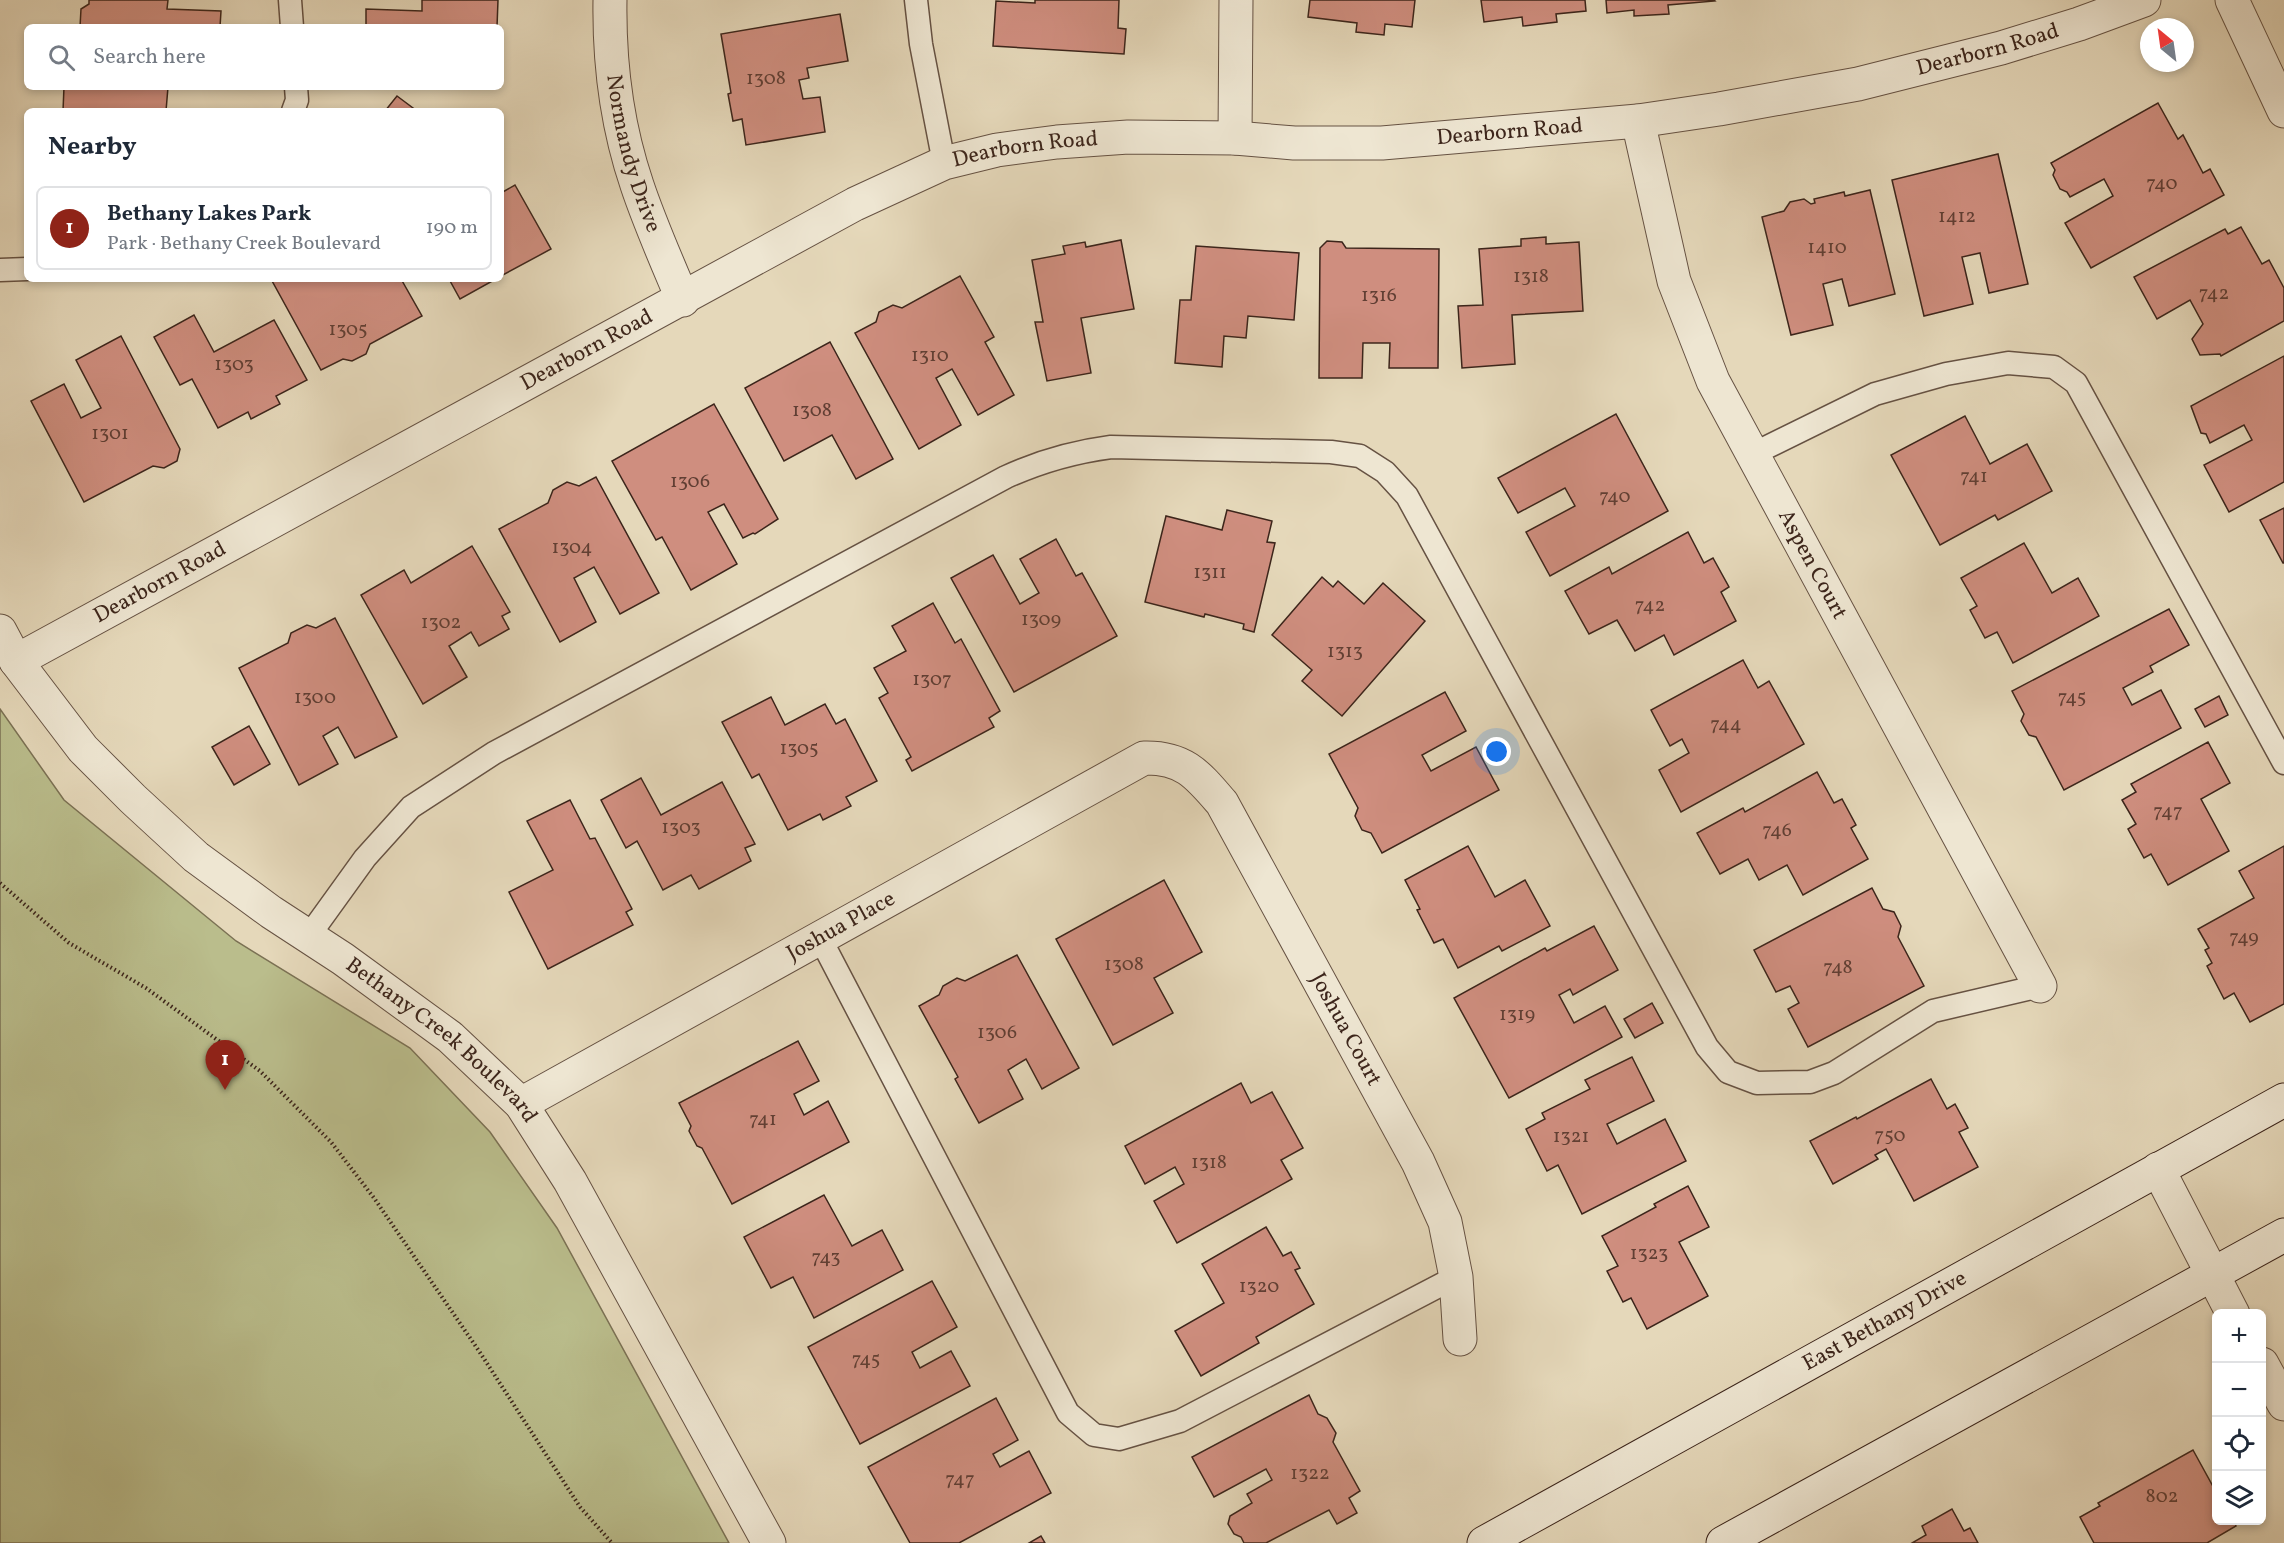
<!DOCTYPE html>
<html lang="en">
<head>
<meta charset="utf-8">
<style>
	body { margin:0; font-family:Vollkorn,serif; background:#f6f6f7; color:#1f2937 }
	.controls { position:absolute; right:18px; bottom:18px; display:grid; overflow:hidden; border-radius:9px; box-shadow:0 3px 9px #0003 }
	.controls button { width:54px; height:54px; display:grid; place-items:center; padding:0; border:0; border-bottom:2px solid #e0e1e3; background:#fff; color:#1f2937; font:30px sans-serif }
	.compass { position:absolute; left:2140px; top:18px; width:54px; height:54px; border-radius:50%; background:#fff; box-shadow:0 3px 9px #0003; rotate:331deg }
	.you { position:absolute; left:1497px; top:752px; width:21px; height:21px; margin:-15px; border:4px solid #fff; border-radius:50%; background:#1a73e8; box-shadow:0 0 0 9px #1a73e833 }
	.badge { display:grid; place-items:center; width:39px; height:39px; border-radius:50%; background:#8f2418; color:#fff; font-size:20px; font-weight:700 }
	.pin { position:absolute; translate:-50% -50px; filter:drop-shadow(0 2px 3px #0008) }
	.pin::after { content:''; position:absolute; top:32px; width:21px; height:18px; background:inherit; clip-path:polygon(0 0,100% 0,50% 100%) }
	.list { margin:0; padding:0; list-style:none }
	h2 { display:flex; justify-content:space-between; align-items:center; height:78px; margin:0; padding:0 24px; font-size:26px }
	h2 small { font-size:20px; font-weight:400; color:#747a83 }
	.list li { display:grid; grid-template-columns:39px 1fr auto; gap:18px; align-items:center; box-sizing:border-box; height:84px; margin:0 12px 12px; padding:0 12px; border:2px solid #e0e1e3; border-radius:9px }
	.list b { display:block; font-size:22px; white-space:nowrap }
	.list p { margin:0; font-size:20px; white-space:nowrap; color:#747a83 }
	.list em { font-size:20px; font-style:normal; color:#747a83 }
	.icon { flex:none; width:33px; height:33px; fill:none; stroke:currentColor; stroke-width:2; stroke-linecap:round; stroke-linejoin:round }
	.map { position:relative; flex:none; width:2284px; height:1543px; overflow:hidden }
	.search { position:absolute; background:#fff; box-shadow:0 3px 9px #0003; left:24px; top:24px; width:480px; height:66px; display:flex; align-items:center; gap:15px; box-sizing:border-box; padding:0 21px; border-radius:9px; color:#747a83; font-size:22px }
	.panel { position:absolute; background:#fff; box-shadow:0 3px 9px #0003; left:24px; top:108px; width:480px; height:174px; border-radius:9px }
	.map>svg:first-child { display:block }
</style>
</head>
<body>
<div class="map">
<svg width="2284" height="1543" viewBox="0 0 2284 1543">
	<rect width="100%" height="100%" fill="#e5d8ba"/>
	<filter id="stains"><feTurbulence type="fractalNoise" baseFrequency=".00333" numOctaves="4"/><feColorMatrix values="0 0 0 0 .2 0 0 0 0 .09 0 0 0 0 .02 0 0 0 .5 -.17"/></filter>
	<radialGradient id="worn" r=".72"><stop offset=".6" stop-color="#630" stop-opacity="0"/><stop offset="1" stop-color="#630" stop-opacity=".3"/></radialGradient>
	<path fill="#babd8c" stroke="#7b7154" stroke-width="1.5" d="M 0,709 L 64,800 L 236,941 L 410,1048 L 490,1132 L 557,1228 L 729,1543 L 0,1543 Z"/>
	<g fill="#cf8e7f" stroke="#3c251b" stroke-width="1.5">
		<path d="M 89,0 L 168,0 L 167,9 L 221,11 L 220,27 L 80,27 L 81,9 L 89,4 Z"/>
		<path d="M 422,0 L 498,0 L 497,27 L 366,27 L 366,9 L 422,11 Z"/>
		<path d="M 1035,0 L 1119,0 L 1118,28 L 1126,29 L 1124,54 L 993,46 L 996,1 L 1035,3 Z"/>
		<path d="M 1310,0 L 1415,0 L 1412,27 L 1385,24 L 1384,35 L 1356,32 L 1357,23 L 1308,17 Z"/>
		<path d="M 1481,0 L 1585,0 L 1586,11 L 1556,14 L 1557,22 L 1523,26 L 1522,17 L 1484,22 Z"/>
		<path d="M 1606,0 L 1714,0 L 1715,1 L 1668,5 L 1669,14 L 1634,16 L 1634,10 L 1607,13 Z"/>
		<path d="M 840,14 L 848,61 L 807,68 L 809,78 L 799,80 L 803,99 L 820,97 L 825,132 L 746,145 L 742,119 L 733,121 L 728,94 L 731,93 L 721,34 Z"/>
		<path d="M 64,87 L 120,89 L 120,87 L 168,87 L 166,111 L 63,111 Z"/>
		<path d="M 397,96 L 417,111 L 385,111 Z"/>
		<path d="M 2158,103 L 2178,139 L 2183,135 L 2203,173 L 2210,169 L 2224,195 L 2091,268 L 2065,223 L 2113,196 L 2104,179 L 2070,197 L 2067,192 L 2060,189 L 2053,175 L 2055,170 L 2051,163 Z"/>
		<path d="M 1998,154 L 2028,284 L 1989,293 L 1980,253 L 1962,257 L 1973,304 L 1924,316 L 1892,180 Z"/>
		<path d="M 515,185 L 551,249 L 501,276 L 501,193 Z"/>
		<path d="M 1870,190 L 1895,294 L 1849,306 L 1842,279 L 1823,284 L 1833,325 L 1791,335 L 1762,217 L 1784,211 L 1790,202 L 1804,199 L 1811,204 L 1815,203 L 1814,199 L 1844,192 L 1845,196 Z"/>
		<path d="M 2241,227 L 2262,264 L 2269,260 L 2284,288 L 2284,321 L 2221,356 L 2220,354 L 2200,355 L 2192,339 L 2203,324 L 2190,300 L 2157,319 L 2134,277 L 2225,229 L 2228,234 Z"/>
		<path d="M 1546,237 L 1546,244 L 1579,242 L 1583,311 L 1512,315 L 1515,364 L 1462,368 L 1458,306 L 1483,305 L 1479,249 L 1521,246 L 1521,239 Z"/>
		<path d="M 1121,240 L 1134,309 L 1081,318 L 1091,373 L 1047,381 L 1035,322 L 1043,322 L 1032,260 L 1065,254 L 1063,246 L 1085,242 L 1086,247 Z"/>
		<path d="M 1327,241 L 1342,242 L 1346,248 L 1439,249 L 1438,368 L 1389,368 L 1390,343 L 1363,343 L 1362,378 L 1319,378 L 1320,248 Z"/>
		<path d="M 1196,246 L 1299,253 L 1294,320 L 1248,316 L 1246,338 L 1224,336 L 1222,367 L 1175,363 L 1180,300 L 1191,300 Z"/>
		<path d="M 960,276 L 994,337 L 985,342 L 1014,395 L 978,415 L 952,369 L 936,378 L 961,425 L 919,449 L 855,333 L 876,322 L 879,312 L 893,305 L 902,308 Z"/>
		<path d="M 271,279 L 401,279 L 422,316 L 370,344 L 366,354 L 352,361 L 343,359 L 321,370 Z"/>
		<path d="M 449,279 L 496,279 L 460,299 Z"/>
		<path d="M 194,315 L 214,352 L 274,320 L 307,380 L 276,396 L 280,404 L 251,419 L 248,412 L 218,428 L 192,379 L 180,385 L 154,337 Z"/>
		<path d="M 121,336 L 180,449 L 177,461 L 164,468 L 153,466 L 84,502 L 31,401 L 64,384 L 81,418 L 101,408 L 76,360 Z"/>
		<path d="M 830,342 L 893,459 L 856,479 L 832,435 L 784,461 L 745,388 Z"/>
		<path d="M 2284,356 L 2284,482 L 2229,512 L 2204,465 L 2252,440 L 2244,425 L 2210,443 L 2206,434 L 2201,433 L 2191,406 Z"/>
		<path d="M 714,404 L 778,519 L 755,534 L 753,533 L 743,538 L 724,504 L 708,512 L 737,564 L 691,590 L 662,537 L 656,540 L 612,461 Z"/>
		<path d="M 1616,414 L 1668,511 L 1550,576 L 1526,532 L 1575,506 L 1565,488 L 1518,513 L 1498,478 Z"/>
		<path d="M 1965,416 L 1990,464 L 2027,444 L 2052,491 L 1998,520 L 1995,515 L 1940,545 L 1891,455 Z"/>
		<path d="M 596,477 L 659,593 L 620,614 L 594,567 L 574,578 L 596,622 L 560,642 L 499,529 L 548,503 L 553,490 L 567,482 L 579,486 Z"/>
		<path d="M 2284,508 L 2284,563 L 2283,563 L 2260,520 Z"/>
		<path d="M 1227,510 L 1272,521 L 1267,542 L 1275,543 L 1254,632 L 1243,629 L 1244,624 L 1205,614 L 1204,617 L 1145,602 L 1166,516 L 1222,530 Z"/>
		<path d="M 1688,532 L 1704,563 L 1713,558 L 1729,587 L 1721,592 L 1736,621 L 1674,655 L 1664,635 L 1635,651 L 1617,620 L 1589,634 L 1565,591 L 1609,567 L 1612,574 Z"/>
		<path d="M 1056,539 L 1076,576 L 1082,573 L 1117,636 L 1014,692 L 951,578 L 993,555 L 1020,604 L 1039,593 L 1020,559 Z"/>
		<path d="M 2024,543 L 2052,593 L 2078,578 L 2099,616 L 2013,663 L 1997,632 L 1985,638 L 1970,610 L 1977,606 L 1961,578 Z"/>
		<path d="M 472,546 L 510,612 L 502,616 L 509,629 L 479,646 L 471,632 L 449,646 L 467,677 L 423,704 L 361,595 L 404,570 L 411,583 Z"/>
		<path d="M 1322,577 L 1333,587 L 1338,581 L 1364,604 L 1383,583 L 1425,621 L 1342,716 L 1302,681 L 1312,670 L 1272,635 Z"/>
		<path d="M 933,603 L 955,643 L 961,639 L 1000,711 L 989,718 L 994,727 L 912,771 L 906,760 L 911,757 L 879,698 L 888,693 L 874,668 L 906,651 L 892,626 Z"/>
		<path d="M 2169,609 L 2189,645 L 2150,666 L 2153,672 L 2123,688 L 2132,705 L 2161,690 L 2181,728 L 2064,790 L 2036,737 L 2029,735 L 2021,721 L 2024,714 L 2012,691 Z"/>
		<path d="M 335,618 L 397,737 L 355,758 L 338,727 L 323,736 L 338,764 L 299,785 L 239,668 L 288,643 L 291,633 L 307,625 L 316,628 Z"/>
		<path d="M 1743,660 L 1758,688 L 1769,681 L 1804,744 L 1681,812 L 1659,770 L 1689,753 L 1682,739 L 1670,746 L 1651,710 Z"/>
		<path d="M 1445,692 L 1466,731 L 1422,755 L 1431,771 L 1476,747 L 1499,790 L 1382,853 L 1371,833 L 1362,830 L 1355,816 L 1358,808 L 1329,754 Z"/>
		<path d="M 2219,696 L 2228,715 L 2205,727 L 2195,709 Z"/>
		<path d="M 771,697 L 785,725 L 825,704 L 836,724 L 845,719 L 877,781 L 846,797 L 851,806 L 823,820 L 820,814 L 788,830 L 759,774 L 752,778 L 722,722 Z"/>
		<path d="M 249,726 L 270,764 L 234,785 L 212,747 Z"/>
		<path d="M 2208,742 L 2230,783 L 2201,799 L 2229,851 L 2168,885 L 2151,854 L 2144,858 L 2128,829 L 2136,824 L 2122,800 L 2136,792 L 2131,784 Z"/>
		<path d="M 1817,772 L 1834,803 L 1842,799 L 1856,825 L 1851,828 L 1868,859 L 1803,895 L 1787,865 L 1759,880 L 1748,859 L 1720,874 L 1697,833 L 1743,808 L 1745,812 Z"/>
		<path d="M 641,778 L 661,815 L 722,782 L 755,844 L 745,848 L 751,861 L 699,889 L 691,875 L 663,890 L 637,841 L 626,848 L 601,800 Z"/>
		<path d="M 570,800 L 590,839 L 595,838 L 632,909 L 626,912 L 633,925 L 548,969 L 509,892 L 553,870 L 527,821 Z"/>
		<path d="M 1468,846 L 1495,897 L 1525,880 L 1550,926 L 1502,951 L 1499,946 L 1458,968 L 1443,939 L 1434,943 L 1417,910 L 1420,909 L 1405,880 Z"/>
		<path d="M 2284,846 L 2284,1004 L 2250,1022 L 2234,993 L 2224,999 L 2207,966 L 2212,963 L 2205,950 L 2209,948 L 2198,929 L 2254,898 L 2239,871 Z"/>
		<path d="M 1164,880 L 1202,952 L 1154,978 L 1173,1013 L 1113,1045 L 1056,939 Z"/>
		<path d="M 1872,888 L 1883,909 L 1894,912 L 1901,926 L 1898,937 L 1924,986 L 1808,1047 L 1788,1009 L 1799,1003 L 1790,986 L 1776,992 L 1754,950 Z"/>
		<path d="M 1594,926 L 1618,970 L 1573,995 L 1570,989 L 1559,995 L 1574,1023 L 1605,1006 L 1622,1037 L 1509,1098 L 1454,998 L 1545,948 L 1547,951 Z"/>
		<path d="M 1017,955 L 1079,1068 L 1042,1089 L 1026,1059 L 1008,1070 L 1023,1099 L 979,1123 L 955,1079 L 958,1077 L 919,1006 L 939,995 L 943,986 L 957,978 L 965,981 Z"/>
		<path d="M 1652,1003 L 1663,1023 L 1635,1038 L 1624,1019 Z"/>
		<path d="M 798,1041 L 819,1081 L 794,1094 L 804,1115 L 828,1101 L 849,1142 L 732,1204 L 702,1148 L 697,1146 L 689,1131 L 691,1126 L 679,1103 Z"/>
		<path d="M 1632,1057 L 1654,1101 L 1607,1124 L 1617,1144 L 1665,1119 L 1686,1161 L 1582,1214 L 1558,1165 L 1547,1171 L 1526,1129 L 1545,1119 L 1542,1113 L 1590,1089 L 1585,1080 Z"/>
		<path d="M 1931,1079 L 1947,1109 L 1955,1104 L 1968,1128 L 1959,1132 L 1978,1167 L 1914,1201 L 1886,1149 L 1875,1155 L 1878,1159 L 1833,1184 L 1810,1141 L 1856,1117 L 1857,1119 Z"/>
		<path d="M 1241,1083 L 1251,1103 L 1272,1092 L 1303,1148 L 1281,1160 L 1292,1179 L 1177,1243 L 1154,1201 L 1184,1184 L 1175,1167 L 1145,1184 L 1125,1146 Z"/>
		<path d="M 1688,1186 L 1709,1227 L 1679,1242 L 1708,1296 L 1647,1329 L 1631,1298 L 1623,1302 L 1607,1271 L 1618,1266 L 1602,1236 L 1656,1207 L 1654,1204 Z"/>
		<path d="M 824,1195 L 852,1246 L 882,1230 L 903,1270 L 814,1318 L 793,1277 L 771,1288 L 744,1237 Z"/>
		<path d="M 1266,1227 L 1283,1256 L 1291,1252 L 1300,1268 L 1295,1270 L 1314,1304 L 1256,1337 L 1259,1343 L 1201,1376 L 1175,1331 L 1224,1303 L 1202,1264 Z"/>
		<path d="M 932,1281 L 957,1327 L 912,1352 L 920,1368 L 951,1351 L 970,1386 L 860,1444 L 808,1347 Z"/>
		<path d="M 1309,1395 L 1318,1414 L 1327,1418 L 1336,1433 L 1333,1442 L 1360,1491 L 1349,1498 L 1357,1513 L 1337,1524 L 1329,1510 L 1266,1543 L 1244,1543 L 1241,1537 L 1234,1534 L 1228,1524 L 1230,1516 L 1252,1503 L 1247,1494 L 1272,1480 L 1266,1469 L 1214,1497 L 1192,1457 Z"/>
		<path d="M 996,1398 L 1018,1440 L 993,1454 L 1000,1467 L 1029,1451 L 1051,1493 L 959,1543 L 910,1543 L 868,1467 Z"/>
		<path d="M 2193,1450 L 2216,1492 L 2216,1520 L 2233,1520 L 2236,1526 L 2207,1543 L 2094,1543 L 2080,1517 L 2100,1506 L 2098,1503 Z"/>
		<path d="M 1952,1509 L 1964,1531 L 1970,1528 L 1978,1543 L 1912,1543 L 1926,1535 L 1922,1526 Z"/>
		<path d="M 1041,1536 L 1045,1543 L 1029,1543 Z"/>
	</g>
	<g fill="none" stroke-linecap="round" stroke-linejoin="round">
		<defs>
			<g id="service">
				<path d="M 290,0 L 292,27"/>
				<path d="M 916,0 L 921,44 L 944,163"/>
				<path d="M 293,111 L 297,100 L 296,87"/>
				<path d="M 0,270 L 27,269"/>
				<path d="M 1753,454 L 1875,394 L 1946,374 L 2008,363 L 2054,367 L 2076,383 L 2284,763"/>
				<path d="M 308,937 L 365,858 L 411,807 L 494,753 L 1006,477 C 1041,461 1073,452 1111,447 L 1331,452 L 1360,456 L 1385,472 L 1407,496 L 1707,1047 L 1728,1072 L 1757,1083 L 1810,1082 L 1834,1073 L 1933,1011 L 2040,986"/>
				<path d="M 820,938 L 1068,1413 L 1094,1435 L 1119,1439 L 1180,1421 L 1456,1277"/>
			</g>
			<g id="minor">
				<path id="s1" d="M 610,0 C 609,62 617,126 637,185 C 650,224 667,262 683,300"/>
				<path d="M 2232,0 L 2284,111"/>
				<path id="s2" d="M 1638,121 L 1674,281 L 1713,381 L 2040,986"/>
				<path d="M 1235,138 L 1236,0"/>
				<path id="s3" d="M 0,631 L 16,661 L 83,749 L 133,799 L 196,857 L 271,912 L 343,959 L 450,1037 L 521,1104 L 570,1181 L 769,1543"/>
				<path id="s4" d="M 16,661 L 855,204 L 944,163 L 997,150 L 1057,142 L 1128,137 L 1235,138 L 1294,143 L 1382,143 L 1638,121 L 1719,109 L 1858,84 L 2001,48 L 2079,24 L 2144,0"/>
				<path id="s5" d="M 521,1104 L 1144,758 C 1184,757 1198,775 1222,803 L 1418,1162 L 1445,1222 L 1456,1277 L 1460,1339"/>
				<path d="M 2158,1169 L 2233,1314"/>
				<path d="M 2262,1364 L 2284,1404"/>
			</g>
			<g id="secondary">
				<path id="s6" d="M 1484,1543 L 2284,1100"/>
				<path d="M 1723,1543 L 2284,1235"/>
			</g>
		</defs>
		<use href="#service" stroke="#665243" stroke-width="25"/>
		<use href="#minor" stroke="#665243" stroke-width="35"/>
		<use href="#secondary" stroke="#3c251b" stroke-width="35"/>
		<path stroke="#3c251b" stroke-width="4" stroke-dasharray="1.5 3" stroke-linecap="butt" d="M 0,883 L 69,943 L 146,988 L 260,1071 L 331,1142 L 374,1198 L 479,1351 L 580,1507 L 612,1543"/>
		<use href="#service" stroke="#eee6d2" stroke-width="22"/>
		<use href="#minor" stroke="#eee6d2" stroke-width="33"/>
		<use href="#secondary" stroke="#eee6d2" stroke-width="33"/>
	</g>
	<g text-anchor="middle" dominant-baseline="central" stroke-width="6" stroke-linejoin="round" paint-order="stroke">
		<g font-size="20" fill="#613f34">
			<text x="766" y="79">1308</text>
			<text x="2162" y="184">740</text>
			<text x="1957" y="217">1412</text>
			<text x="1827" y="248">1410</text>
			<text x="1531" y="277">1318</text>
			<text x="2214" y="294">742</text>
			<text x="1379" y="296">1316</text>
			<text x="348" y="330">1305</text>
			<text x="930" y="356">1310</text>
			<text x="234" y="365">1303</text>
			<text x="812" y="411">1308</text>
			<text x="110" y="434">1301</text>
			<text x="1974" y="477">741</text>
			<text x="690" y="482">1306</text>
			<text x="1615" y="497">740</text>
			<text x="572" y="548">1304</text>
			<text x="1210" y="573">1311</text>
			<text x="1650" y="606">742</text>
			<text x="1041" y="620">1309</text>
			<text x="441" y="623">1302</text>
			<text x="1345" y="652">1313</text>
			<text x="932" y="680">1307</text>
			<text x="315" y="698">1300</text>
			<text x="2072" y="698">745</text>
			<text x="1726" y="725">744</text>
			<text x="799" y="749">1305</text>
			<text x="2168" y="812">747</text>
			<text x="681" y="828">1303</text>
			<text x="1777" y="831">746</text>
			<text x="2244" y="938">749</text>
			<text x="1124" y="965">1308</text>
			<text x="1838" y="968">748</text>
			<text x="1517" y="1015">1319</text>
			<text x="997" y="1033">1306</text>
			<text x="763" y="1120">741</text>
			<text x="1890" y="1136">750</text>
			<text x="1571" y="1137">1321</text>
			<text x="1209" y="1163">1318</text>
			<text x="1649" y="1254">1323</text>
			<text x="826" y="1258">743</text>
			<text x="1259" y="1287">1320</text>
			<text x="866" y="1360">745</text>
			<text x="1310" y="1474">1322</text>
			<text x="960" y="1480">747</text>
			<text x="2162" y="1497">802</text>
		</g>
		<g font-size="22" fill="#3c251b" stroke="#eee6d2">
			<text stroke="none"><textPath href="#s4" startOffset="2108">Dearborn Road</textPath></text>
			<text stroke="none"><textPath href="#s4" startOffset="1622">Dearborn Road</textPath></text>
			<text stroke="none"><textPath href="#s4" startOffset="1136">Dearborn Road</textPath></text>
			<text stroke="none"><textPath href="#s1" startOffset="156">Normandy Drive</textPath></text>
			<text stroke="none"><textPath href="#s4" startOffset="650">Dearborn Road</textPath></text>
			<text stroke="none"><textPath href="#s2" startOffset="480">Aspen Court</textPath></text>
			<text stroke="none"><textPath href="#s4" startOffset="164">Dearborn Road</textPath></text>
			<text stroke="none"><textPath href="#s5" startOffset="366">Joshua Place</textPath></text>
			<text stroke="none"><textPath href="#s5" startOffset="1065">Joshua Court</textPath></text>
			<text stroke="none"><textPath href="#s3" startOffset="608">Bethany Creek Boulevard</textPath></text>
			<text stroke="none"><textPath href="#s6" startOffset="458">East Bethany Drive</textPath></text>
		</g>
	</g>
	<rect width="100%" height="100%" filter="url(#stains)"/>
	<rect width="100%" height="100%" fill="url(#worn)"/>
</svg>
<div class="controls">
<button>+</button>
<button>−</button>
<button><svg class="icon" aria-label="locate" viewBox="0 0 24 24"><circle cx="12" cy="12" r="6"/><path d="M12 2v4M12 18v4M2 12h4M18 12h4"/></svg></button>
<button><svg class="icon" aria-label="layers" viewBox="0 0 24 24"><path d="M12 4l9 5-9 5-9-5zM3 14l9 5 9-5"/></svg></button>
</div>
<svg class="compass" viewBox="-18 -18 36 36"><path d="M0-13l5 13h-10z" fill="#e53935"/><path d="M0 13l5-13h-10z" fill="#747a83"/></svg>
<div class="you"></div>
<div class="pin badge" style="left:225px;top:1090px">1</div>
<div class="search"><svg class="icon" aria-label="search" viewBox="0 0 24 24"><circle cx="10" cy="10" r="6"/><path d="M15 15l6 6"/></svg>Search here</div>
<section class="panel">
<h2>Nearby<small></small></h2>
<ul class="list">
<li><span class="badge">1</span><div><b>Bethany Lakes Park</b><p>Park · Bethany Creek Boulevard</p></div><em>190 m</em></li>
</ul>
</section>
</div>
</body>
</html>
